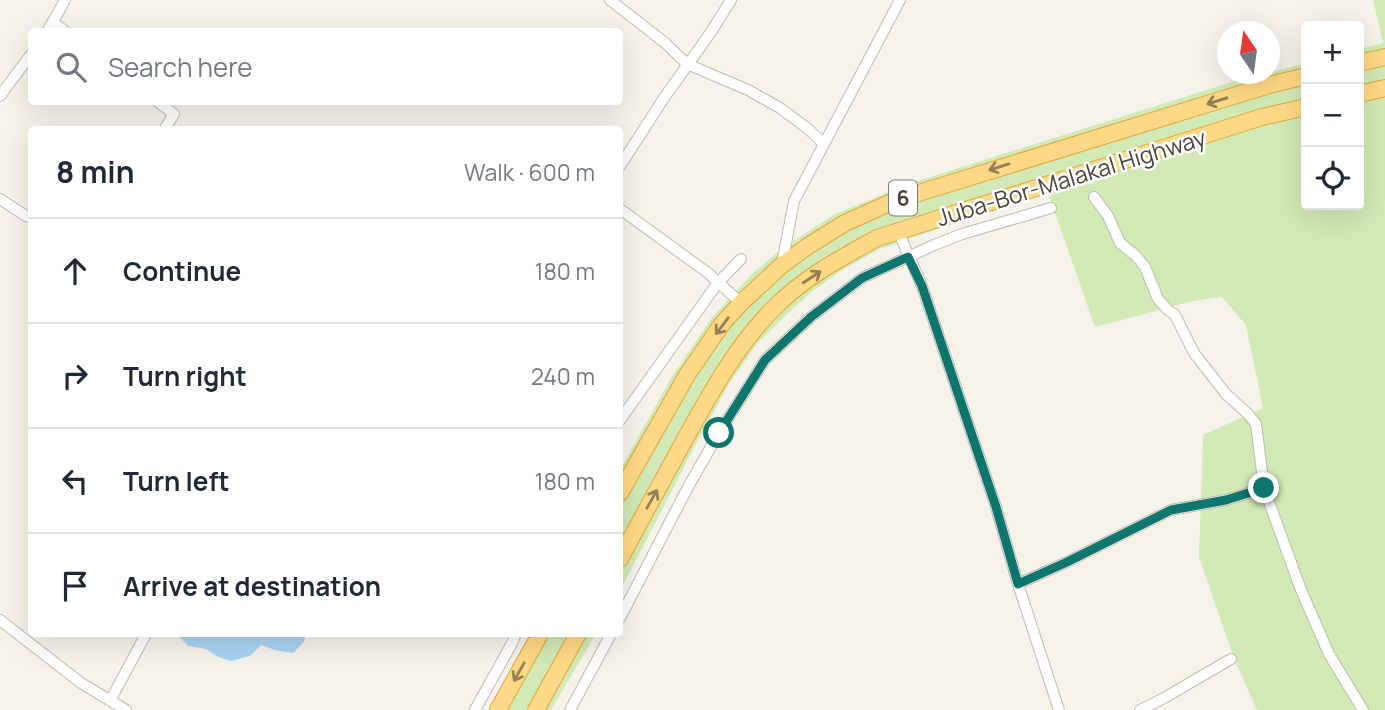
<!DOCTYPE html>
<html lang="en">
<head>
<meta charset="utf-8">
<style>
	body { margin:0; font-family:Manrope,sans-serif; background:#f6f6f7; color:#1f2937 }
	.controls { position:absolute; right:21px; top:21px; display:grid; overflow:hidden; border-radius:7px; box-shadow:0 7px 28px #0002 }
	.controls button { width:63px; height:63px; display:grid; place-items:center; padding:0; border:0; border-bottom:2px solid #e0e1e3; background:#fff; color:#1f2937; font:35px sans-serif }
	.compass { position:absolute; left:1217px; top:21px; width:63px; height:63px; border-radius:50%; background:#fff; box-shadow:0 7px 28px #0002; rotate:347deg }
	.stop { position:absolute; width:21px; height:21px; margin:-16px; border:5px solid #0f766e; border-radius:50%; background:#fff }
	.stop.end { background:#0f766e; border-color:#fff; box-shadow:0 2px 7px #0008 }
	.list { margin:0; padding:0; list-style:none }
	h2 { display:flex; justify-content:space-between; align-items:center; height:91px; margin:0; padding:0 28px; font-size:30px }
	h2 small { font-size:23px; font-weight:400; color:#747a83 }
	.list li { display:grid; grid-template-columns:46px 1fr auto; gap:21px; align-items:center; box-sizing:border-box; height:105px; padding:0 28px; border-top:2px solid #e0e1e3 }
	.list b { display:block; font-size:26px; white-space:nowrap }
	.list em { font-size:23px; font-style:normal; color:#747a83 }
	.icon { flex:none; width:38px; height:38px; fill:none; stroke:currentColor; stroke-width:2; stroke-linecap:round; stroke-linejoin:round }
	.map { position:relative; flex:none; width:1385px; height:710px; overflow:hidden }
	.search { position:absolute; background:#fff; box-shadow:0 7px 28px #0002; left:28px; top:28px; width:595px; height:77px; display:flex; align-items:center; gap:18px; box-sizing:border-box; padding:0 24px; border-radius:7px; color:#747a83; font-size:26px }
	.panel { position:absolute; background:#fff; box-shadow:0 7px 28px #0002; left:28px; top:126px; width:595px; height:511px; border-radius:7px }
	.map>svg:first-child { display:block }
</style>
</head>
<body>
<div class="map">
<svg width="1385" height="710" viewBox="0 0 1385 710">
	<rect width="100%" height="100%" fill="#f6f3ec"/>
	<g fill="#d2eab5">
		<path d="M 1373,0 L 1385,0 L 1385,710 L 1257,710 L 1234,659 L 1199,557 L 1203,435 L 1263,408 L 1246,325 L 1222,297 L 1193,301 L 1095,327 L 1048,193 L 963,220 L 880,249 L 842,270 L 810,293 L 785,316 L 756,345 L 729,384 L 696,444 L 620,591 L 620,470 L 671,378 L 713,316 L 754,272 L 784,247 L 835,214 L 914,182 L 1235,81 L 1306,63 L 1306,205 L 1359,205 L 1359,49 L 1383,43 Z"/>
		<path d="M 532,634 L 596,634 L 551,710 L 490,710 Z"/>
	</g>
	<path fill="#a9d4f2" d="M 177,634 L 306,634 L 304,642 L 293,653 L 275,650 L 261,645 L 250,656 L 231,661 L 218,657 L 206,649 L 188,646 Z"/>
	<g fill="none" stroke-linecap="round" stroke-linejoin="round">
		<defs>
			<g id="minor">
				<path d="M 610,0 L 664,42 L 687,64 L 748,90 L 780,108 L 807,128 L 824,144"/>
				<path d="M 53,22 L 66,32"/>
				<path d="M 47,32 L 65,0"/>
				<path d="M 0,96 L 32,53"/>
				<path d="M 158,102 L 174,114 L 164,130"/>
				<path d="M 620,166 L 664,98 L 711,32 L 731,0"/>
				<path d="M 1094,197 L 1108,216 L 1120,243 L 1136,256 L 1145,267 L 1158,299 L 1167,309 L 1175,315 L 1194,353 L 1226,394 L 1248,414 L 1256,424 L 1264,488 L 1301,590 L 1329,654 L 1363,710"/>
				<path d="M 0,199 L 26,216 L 32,218"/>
				<path d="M 620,209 L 708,273 L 741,303"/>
				<path d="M 898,231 L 922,286 L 996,507 L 1018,584 L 1059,710"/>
				<path d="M 782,264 L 794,201 L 900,0"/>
				<path d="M 620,420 L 717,284 L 741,259"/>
				<path d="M 1018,584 L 1067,562 L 1171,510 L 1226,500 L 1264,488"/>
				<path d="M 620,618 L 688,487 L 719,433 L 765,360 L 811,317 L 862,278 L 934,245 L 962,234 L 1051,208"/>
				<path d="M 0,620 L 81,683 L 126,710"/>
				<path d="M 110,701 L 146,634"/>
				<path d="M 475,710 L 511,645 L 516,634"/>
				<path d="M 570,710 L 611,634"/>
				<path d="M 1140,710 L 1164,698 L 1231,659"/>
			</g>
			<g id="trunk">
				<path d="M 1359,63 L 1385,57"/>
				<path d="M 1359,94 L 1385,88"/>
				<path d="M 620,493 L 687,375 L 722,324 L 741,303 L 782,265 L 808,246 L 845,223 L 896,200 L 1269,85 L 1306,76"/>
				<path d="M 620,559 C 641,519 663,480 684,441 C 710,394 736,346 774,308 C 803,278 841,258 877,238 L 1262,117 L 1306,107"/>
				<path d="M 498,710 L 540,634"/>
				<path d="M 536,710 L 578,634"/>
			</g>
		</defs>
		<use href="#minor" stroke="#c2bbae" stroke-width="12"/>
		<use href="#trunk" stroke="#e0a43c" stroke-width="18"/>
		<use href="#minor" stroke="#fff" stroke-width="10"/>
		<use href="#trunk" stroke="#ffd985" stroke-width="16"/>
	</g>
	<defs><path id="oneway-shaft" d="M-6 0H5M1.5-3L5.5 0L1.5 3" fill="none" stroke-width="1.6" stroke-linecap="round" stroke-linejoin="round" transform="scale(1.75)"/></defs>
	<g stroke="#938057">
		<use href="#oneway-shaft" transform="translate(1217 101) rotate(163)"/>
		<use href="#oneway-shaft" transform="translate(999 167) rotate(163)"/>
		<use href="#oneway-shaft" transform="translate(812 277) rotate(-33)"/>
		<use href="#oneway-shaft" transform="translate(722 326) rotate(127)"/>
		<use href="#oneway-shaft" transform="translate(652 499) rotate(-61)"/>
		<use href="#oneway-shaft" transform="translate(519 672) rotate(119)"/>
	</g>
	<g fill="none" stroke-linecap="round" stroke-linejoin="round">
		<path stroke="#0f766e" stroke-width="9" d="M 719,433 L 765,360 L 811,317 L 862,278 L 908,257 L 922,286 L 996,507 L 1018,584 L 1067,562 L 1171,510 L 1226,500 L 1264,488"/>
	</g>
	<g text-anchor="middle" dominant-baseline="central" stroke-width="5" stroke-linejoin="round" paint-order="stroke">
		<rect fill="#fff" stroke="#817c74" stroke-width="2" x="889" y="180.5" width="28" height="35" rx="5"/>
		<g font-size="21" font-weight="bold" fill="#4b4439">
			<text x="903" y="198">6</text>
		</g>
		<g font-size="23" fill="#4b4439" stroke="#fff">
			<text transform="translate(1071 177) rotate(-17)">Juba-Bor-Malakal Highway</text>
		</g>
	</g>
</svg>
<div class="controls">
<button>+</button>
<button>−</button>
<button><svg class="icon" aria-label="locate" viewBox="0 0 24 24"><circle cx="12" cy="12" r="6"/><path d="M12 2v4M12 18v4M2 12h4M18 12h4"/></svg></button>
</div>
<svg class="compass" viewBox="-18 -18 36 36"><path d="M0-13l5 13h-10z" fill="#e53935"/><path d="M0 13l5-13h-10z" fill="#747a83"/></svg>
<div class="stop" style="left:719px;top:433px"></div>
<div class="stop end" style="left:1264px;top:488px"></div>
<div class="search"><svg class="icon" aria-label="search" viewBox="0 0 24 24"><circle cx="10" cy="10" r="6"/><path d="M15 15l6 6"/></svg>Search here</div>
<section class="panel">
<h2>8 min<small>Walk · 600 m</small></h2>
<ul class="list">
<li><svg class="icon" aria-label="ahead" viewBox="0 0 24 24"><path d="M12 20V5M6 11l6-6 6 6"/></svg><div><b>Continue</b></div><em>180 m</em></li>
<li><svg class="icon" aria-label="right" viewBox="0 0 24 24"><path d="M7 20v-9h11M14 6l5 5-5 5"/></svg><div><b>Turn right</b></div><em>240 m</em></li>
<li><svg class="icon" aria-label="left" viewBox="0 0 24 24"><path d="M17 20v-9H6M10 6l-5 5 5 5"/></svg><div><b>Turn left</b></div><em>180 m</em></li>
<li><svg class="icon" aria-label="arrive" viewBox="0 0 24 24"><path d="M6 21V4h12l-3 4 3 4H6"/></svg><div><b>Arrive at destination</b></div></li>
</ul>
</section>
</div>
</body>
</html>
